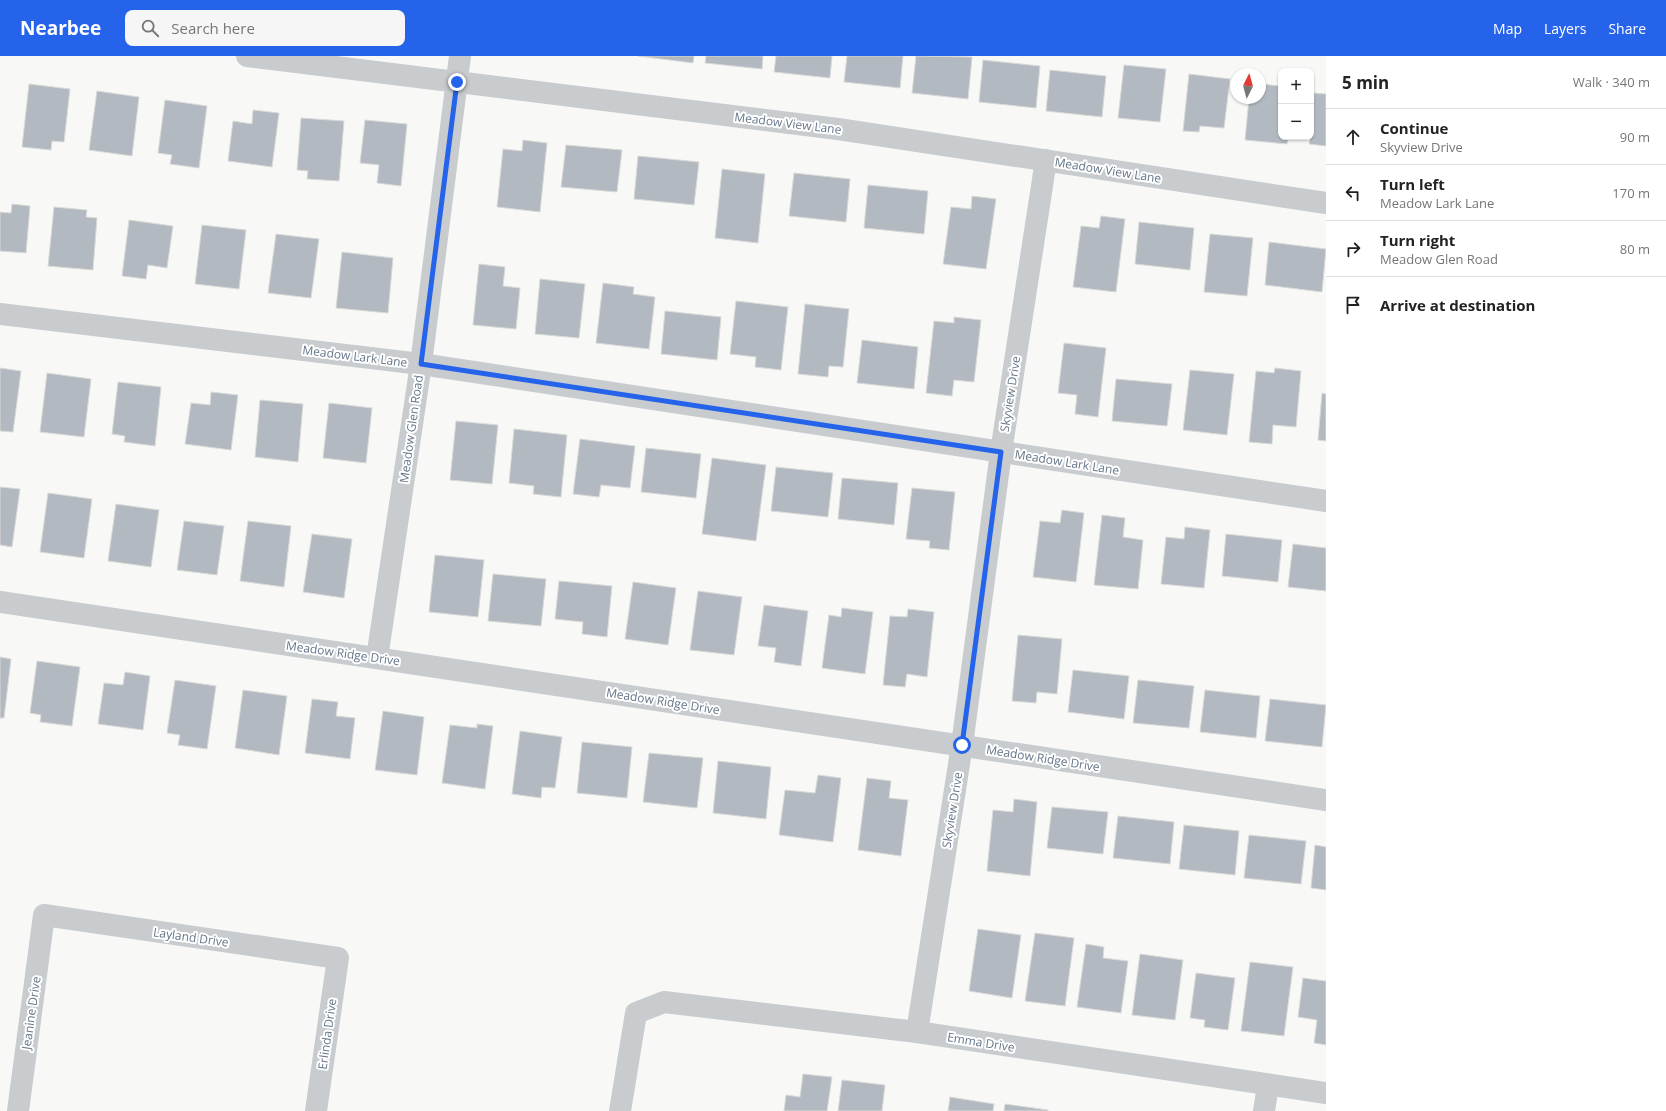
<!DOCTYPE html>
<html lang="en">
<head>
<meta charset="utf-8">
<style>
	body { margin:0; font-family:"Open Sans",sans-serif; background:#f6f6f6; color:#222 }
	.controls { position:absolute; right:12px; top:12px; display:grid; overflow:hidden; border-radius:8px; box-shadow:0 1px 3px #0004 }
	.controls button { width:36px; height:36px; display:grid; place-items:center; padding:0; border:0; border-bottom:1px solid #e0e0e0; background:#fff; color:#222; font:20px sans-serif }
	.compass { position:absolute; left:1230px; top:12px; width:36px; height:36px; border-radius:50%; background:#fff; box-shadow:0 1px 3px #0004; rotate:6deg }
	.stop { position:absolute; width:12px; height:12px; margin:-9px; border:3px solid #2563eb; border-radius:50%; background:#fff }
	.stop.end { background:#2563eb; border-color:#fff; box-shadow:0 1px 4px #0008 }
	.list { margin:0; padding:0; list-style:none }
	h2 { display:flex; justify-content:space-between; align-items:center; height:52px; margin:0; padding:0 16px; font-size:17px }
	h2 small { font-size:13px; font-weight:400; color:#767676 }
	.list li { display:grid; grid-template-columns:26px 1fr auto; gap:12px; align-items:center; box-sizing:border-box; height:56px; padding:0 16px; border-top:1px solid #e0e0e0 }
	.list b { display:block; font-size:15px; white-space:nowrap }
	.list p { margin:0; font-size:13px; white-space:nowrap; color:#767676 }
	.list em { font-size:13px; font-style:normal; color:#767676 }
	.icon { flex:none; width:22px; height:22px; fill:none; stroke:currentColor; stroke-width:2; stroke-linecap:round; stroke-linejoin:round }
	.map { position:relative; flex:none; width:1326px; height:1055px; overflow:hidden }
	header { display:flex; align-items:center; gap:24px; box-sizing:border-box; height:56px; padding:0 20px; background:#2563eb; color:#fff }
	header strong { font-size:19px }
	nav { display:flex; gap:22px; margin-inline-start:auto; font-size:14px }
	.search { width:280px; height:36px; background:#f6f6f6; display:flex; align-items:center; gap:10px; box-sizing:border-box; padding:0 14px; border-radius:8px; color:#767676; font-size:15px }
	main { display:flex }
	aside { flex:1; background:#fff }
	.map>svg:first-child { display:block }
</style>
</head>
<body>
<header>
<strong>Nearbee</strong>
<div class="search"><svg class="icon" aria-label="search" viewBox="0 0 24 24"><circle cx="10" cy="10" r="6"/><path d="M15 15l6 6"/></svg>Search here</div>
<nav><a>Map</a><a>Layers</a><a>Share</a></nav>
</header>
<main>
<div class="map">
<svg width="1326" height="1055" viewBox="0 0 1326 1055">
	<rect width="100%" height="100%" fill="#f8f9f6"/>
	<g fill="#b2b9c0" stroke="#dadad8">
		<path d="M 638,0 L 694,0 L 693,7 Z"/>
		<path d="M 706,0 L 763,0 L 762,13 L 705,7 Z"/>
		<path d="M 776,0 L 832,0 L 830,22 L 774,16 Z"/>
		<path d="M 847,0 L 903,0 L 900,32 L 844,26 Z"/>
		<path d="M 916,0 L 972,1 L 968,43 L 912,37 Z"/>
		<path d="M 983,4 L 1040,10 L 1036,52 L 979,46 Z"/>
		<path d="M 1124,9 L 1166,13 L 1160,66 L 1118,62 Z"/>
		<path d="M 1050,14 L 1106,20 L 1102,61 L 1046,55 Z"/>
		<path d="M 1189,18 L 1230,23 L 1224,72 L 1200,70 L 1199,76 L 1183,75 Z"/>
		<path d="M 29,28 L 70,33 L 64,86 L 52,85 L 51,94 L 22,91 Z"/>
		<path d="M 1260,28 L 1281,30 L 1281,81 L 1288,81 L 1287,88 L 1245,84 L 1249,42 L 1260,42 Z"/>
		<path d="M 97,35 L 139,41 L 132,100 L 89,94 Z"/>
		<path d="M 1314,37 L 1326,38 L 1326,90 L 1309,88 L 1310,81 L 1311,81 Z"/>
		<path d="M 165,44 L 207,50 L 199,112 L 170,108 L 172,99 L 158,97 Z"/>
		<path d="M 253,54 L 279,57 L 272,111 L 228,105 L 233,65 L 252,68 Z"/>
		<path d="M 301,62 L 344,65 L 339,125 L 307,123 L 308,115 L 297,114 Z"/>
		<path d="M 365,64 L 407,68 L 401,130 L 377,127 L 379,109 L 360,107 Z"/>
		<path d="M 523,84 L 547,87 L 540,156 L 497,151 L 503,93 L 522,95 Z"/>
		<path d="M 566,89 L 622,94 L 617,136 L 561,131 Z"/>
		<path d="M 638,100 L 699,106 L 694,149 L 634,143 Z"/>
		<path d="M 722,113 L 765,118 L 758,187 L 715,182 Z"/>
		<path d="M 794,117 L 850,123 L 846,166 L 789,160 Z"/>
		<path d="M 868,129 L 928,135 L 924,178 L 864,172 Z"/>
		<path d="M 972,140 L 996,143 L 986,213 L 943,208 L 951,151 L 971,153 Z"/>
		<path d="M 12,148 L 30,150 L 26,197 L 0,195 L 0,156 L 11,157 Z"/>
		<path d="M 54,151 L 87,154 L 86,161 L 97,162 L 93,214 L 48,210 Z"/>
		<path d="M 1101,160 L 1125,163 L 1116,236 L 1073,231 L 1081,170 L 1099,172 Z"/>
		<path d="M 129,164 L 173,170 L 167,212 L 148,209 L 146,223 L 122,220 Z"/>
		<path d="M 1139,166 L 1194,172 L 1190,214 L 1135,208 Z"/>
		<path d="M 202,169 L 246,174 L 239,233 L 195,228 Z"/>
		<path d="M 276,178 L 319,183 L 311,242 L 268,237 Z"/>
		<path d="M 1210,178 L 1253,182 L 1247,240 L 1204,236 Z"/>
		<path d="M 1269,186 L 1326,193 L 1322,236 L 1265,229 Z"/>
		<path d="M 342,196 L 393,202 L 388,257 L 336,252 Z"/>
		<path d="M 479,208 L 505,211 L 503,230 L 520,232 L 516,273 L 473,269 Z"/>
		<path d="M 540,223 L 585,228 L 579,282 L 535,278 Z"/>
		<path d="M 603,227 L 634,231 L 633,238 L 655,241 L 649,293 L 596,287 Z"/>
		<path d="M 736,245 L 788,251 L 781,314 L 755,311 L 756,301 L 730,298 Z"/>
		<path d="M 805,248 L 849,253 L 843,311 L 829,310 L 828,321 L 798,318 Z"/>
		<path d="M 665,255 L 721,261 L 717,304 L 661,298 Z"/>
		<path d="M 954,261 L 981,264 L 974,326 L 954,324 L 952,340 L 926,337 L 934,265 L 954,267 Z"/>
		<path d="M 862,284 L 918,291 L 914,333 L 857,327 Z"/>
		<path d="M 1064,287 L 1106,292 L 1098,361 L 1075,358 L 1077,339 L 1058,337 Z"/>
		<path d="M 0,312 L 21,315 L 13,376 L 0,375 Z"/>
		<path d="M 1275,312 L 1301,315 L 1296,371 L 1273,369 L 1272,388 L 1249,386 L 1256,315 L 1274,317 Z"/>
		<path d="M 1190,314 L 1234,318 L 1227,379 L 1183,374 Z"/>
		<path d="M 47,317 L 91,323 L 84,381 L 40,376 Z"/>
		<path d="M 1116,323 L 1172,328 L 1167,370 L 1112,365 Z"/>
		<path d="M 118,326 L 161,331 L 155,390 L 124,386 L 125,380 L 112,378 Z"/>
		<path d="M 211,336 L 238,339 L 231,394 L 185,388 L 191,347 L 210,349 Z"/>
		<path d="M 1322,337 L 1326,338 L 1326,385 L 1318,384 Z"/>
		<path d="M 260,344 L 303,348 L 298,406 L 255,401 Z"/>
		<path d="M 329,347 L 372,352 L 366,407 L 323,402 Z"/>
		<path d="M 456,365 L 498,369 L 492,428 L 450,424 Z"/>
		<path d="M 514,373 L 567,379 L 561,441 L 533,438 L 534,430 L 509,427 Z"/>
		<path d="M 580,383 L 635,390 L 630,432 L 601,429 L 599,441 L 573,438 Z"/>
		<path d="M 646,392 L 701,398 L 696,442 L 641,436 Z"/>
		<path d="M 712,402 L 766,409 L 756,485 L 702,478 Z"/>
		<path d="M 776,411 L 833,417 L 828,461 L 771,455 Z"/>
		<path d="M 842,422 L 898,427 L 894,469 L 838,463 Z"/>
		<path d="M 0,431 L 20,433 L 12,491 L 0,489 Z"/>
		<path d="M 912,432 L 955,436 L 949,494 L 929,492 L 930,485 L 906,483 Z"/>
		<path d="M 48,437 L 92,443 L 84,502 L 40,496 Z"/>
		<path d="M 116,448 L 159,454 L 151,511 L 108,505 Z"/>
		<path d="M 1062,454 L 1084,457 L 1076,526 L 1033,521 L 1040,465 L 1060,467 Z"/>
		<path d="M 1102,459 L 1125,462 L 1123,481 L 1143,484 L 1138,533 L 1094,529 Z"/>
		<path d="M 184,465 L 224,470 L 217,519 L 177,514 Z"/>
		<path d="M 248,465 L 291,470 L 284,531 L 240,525 Z"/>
		<path d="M 1185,471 L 1210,474 L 1204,532 L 1161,528 L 1166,481 L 1184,483 Z"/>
		<path d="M 312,478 L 352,483 L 344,542 L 303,536 Z"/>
		<path d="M 1226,478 L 1282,484 L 1278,526 L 1222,520 Z"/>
		<path d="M 1293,488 L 1326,492 L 1326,535 L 1288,531 Z"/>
		<path d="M 435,499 L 484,504 L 478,561 L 429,556 Z"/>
		<path d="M 493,518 L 546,523 L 541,570 L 488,565 Z"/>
		<path d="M 559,525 L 612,530 L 607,581 L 582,578 L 583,566 L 555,563 Z"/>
		<path d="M 633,526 L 676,532 L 668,589 L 625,583 Z"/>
		<path d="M 698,535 L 742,541 L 734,599 L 690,594 Z"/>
		<path d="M 764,549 L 808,555 L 801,610 L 774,606 L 776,592 L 758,590 Z"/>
		<path d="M 842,552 L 873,556 L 865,618 L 822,612 L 829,559 L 841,561 Z"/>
		<path d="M 908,553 L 934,556 L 927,621 L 907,618 L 905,631 L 883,629 L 890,560 L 907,561 Z"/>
		<path d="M 1018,579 L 1062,583 L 1057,638 L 1037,636 L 1036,647 L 1012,645 Z"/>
		<path d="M 0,601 L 11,603 L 4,662 L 0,662 Z"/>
		<path d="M 37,605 L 80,611 L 72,670 L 40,666 L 41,659 L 30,657 Z"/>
		<path d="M 1073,614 L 1129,620 L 1124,663 L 1068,656 Z"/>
		<path d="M 125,616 L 150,620 L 143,674 L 98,668 L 104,627 L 123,629 Z"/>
		<path d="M 175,624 L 216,630 L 207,693 L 178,689 L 180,679 L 167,677 Z"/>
		<path d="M 1138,624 L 1194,630 L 1189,672 L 1133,667 Z"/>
		<path d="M 243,634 L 287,640 L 279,699 L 235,692 Z"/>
		<path d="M 1205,634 L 1260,640 L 1256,682 L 1200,676 Z"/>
		<path d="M 312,643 L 338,646 L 336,660 L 355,662 L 350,703 L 305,697 Z"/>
		<path d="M 1270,643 L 1326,649 L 1322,691 L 1265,685 Z"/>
		<path d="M 383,655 L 424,661 L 417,719 L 375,714 Z"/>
		<path d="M 477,668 L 493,670 L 485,733 L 442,727 L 450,669 L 477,672 Z"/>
		<path d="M 520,675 L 562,681 L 555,732 L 542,731 L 541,742 L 512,738 Z"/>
		<path d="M 582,686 L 632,691 L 627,742 L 577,737 Z"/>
		<path d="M 649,697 L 703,702 L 697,752 L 643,746 Z"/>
		<path d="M 718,705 L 771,711 L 766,763 L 713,757 Z"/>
		<path d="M 818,719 L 841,722 L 833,786 L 779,779 L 785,734 L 815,737 Z"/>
		<path d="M 867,722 L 891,725 L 889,742 L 908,744 L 901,800 L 858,794 Z"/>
		<path d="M 1014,743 L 1037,746 L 1030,820 L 987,815 L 993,754 L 1013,756 Z"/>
		<path d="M 1052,751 L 1108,756 L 1103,798 L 1047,792 Z"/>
		<path d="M 1118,760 L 1174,766 L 1170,808 L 1113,802 Z"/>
		<path d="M 1184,769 L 1239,775 L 1235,819 L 1179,813 Z"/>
		<path d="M 1249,779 L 1306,785 L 1301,828 L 1244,822 Z"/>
		<path d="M 1315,789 L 1326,791 L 1326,834 L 1311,832 Z"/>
		<path d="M 978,873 L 1021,879 L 1012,942 L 969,935 Z"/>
		<path d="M 1035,877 L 1074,882 L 1065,950 L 1025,945 Z"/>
		<path d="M 1086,888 L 1104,891 L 1103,902 L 1128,905 L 1121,957 L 1077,951 Z"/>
		<path d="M 1140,898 L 1183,904 L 1175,964 L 1132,959 Z"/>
		<path d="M 1250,906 L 1293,911 L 1284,980 L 1241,975 Z"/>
		<path d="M 1196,917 L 1235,922 L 1228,974 L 1204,971 L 1205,964 L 1190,962 Z"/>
		<path d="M 1303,922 L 1326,925 L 1326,989 L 1314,987 L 1317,964 L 1298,961 Z"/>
		<path d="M 803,1018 L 832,1021 L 827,1055 L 784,1055 L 786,1039 L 800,1041 Z"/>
		<path d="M 842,1024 L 885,1029 L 882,1055 L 838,1055 Z"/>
		<path d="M 950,1041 L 994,1048 L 993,1055 L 948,1055 Z"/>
		<path d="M 1005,1048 L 1048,1054 L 1048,1055 L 1004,1055 Z"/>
	</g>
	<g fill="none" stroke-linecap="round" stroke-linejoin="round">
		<g stroke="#c8cccf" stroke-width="22">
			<path d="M 247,0 L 838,73 L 1326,147"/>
			<path d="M 0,258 L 421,308 L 1326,445"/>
			<path d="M 0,546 L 1326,744"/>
			<path d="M 377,602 L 421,308 L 460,0"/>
			<path d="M 917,976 L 962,689 L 1001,396 L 1046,104"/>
			<path d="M 18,1055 L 44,859 L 338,902 L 316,1055"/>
			<path d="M 620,1055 L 636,957 L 664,946 L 917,976 L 1326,1037"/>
			<path d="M 1264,1055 L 1268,1030"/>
		</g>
	</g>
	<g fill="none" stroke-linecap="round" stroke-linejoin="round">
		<path stroke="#2563eb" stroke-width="5" d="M 457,26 L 421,308 L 1001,396 L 962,689"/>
	</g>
	<g text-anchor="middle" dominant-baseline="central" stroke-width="4" stroke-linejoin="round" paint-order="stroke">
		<g font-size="12" fill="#657689" stroke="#fff">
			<text transform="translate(788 67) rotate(7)">Meadow View Lane</text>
			<text transform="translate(1108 114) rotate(9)">Meadow View Lane</text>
			<text transform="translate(355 300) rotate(7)">Meadow Lark Lane</text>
			<text transform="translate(1010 338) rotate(-81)">Skyview Drive</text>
			<text transform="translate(411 373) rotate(-82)">Meadow Glen Road</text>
			<text transform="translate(1067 406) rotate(9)">Meadow Lark Lane</text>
			<text transform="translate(343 597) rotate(8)">Meadow Ridge Drive</text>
			<text transform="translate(663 645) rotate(9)">Meadow Ridge Drive</text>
			<text transform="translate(1043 702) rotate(9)">Meadow Ridge Drive</text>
			<text transform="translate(952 754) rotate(-81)">Skyview Drive</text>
			<text transform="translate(191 881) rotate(8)">Layland Drive</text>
			<text transform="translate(31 957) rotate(-82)">Jeanine Drive</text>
			<text transform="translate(327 978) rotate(-82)">Erlinda Drive</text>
			<text transform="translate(981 986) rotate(9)">Emma Drive</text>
		</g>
	</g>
</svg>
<div class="controls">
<button>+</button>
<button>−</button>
</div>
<svg class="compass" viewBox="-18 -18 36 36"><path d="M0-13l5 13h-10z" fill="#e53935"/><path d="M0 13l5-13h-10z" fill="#767676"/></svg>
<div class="stop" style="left:962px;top:689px"></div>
<div class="stop end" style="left:457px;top:26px"></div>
</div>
<aside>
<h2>5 min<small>Walk · 340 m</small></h2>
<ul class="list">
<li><svg class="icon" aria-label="ahead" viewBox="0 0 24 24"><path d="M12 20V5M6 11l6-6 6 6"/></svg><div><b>Continue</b><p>Skyview Drive</p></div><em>90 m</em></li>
<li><svg class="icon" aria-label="left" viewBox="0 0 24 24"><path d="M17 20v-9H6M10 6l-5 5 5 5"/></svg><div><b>Turn left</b><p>Meadow Lark Lane</p></div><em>170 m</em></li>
<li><svg class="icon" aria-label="right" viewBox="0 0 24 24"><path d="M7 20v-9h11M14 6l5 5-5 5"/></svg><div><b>Turn right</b><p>Meadow Glen Road</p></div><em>80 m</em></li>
<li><svg class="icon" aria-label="arrive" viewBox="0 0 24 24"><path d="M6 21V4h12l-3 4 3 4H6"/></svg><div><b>Arrive at destination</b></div></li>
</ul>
</aside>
</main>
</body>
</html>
